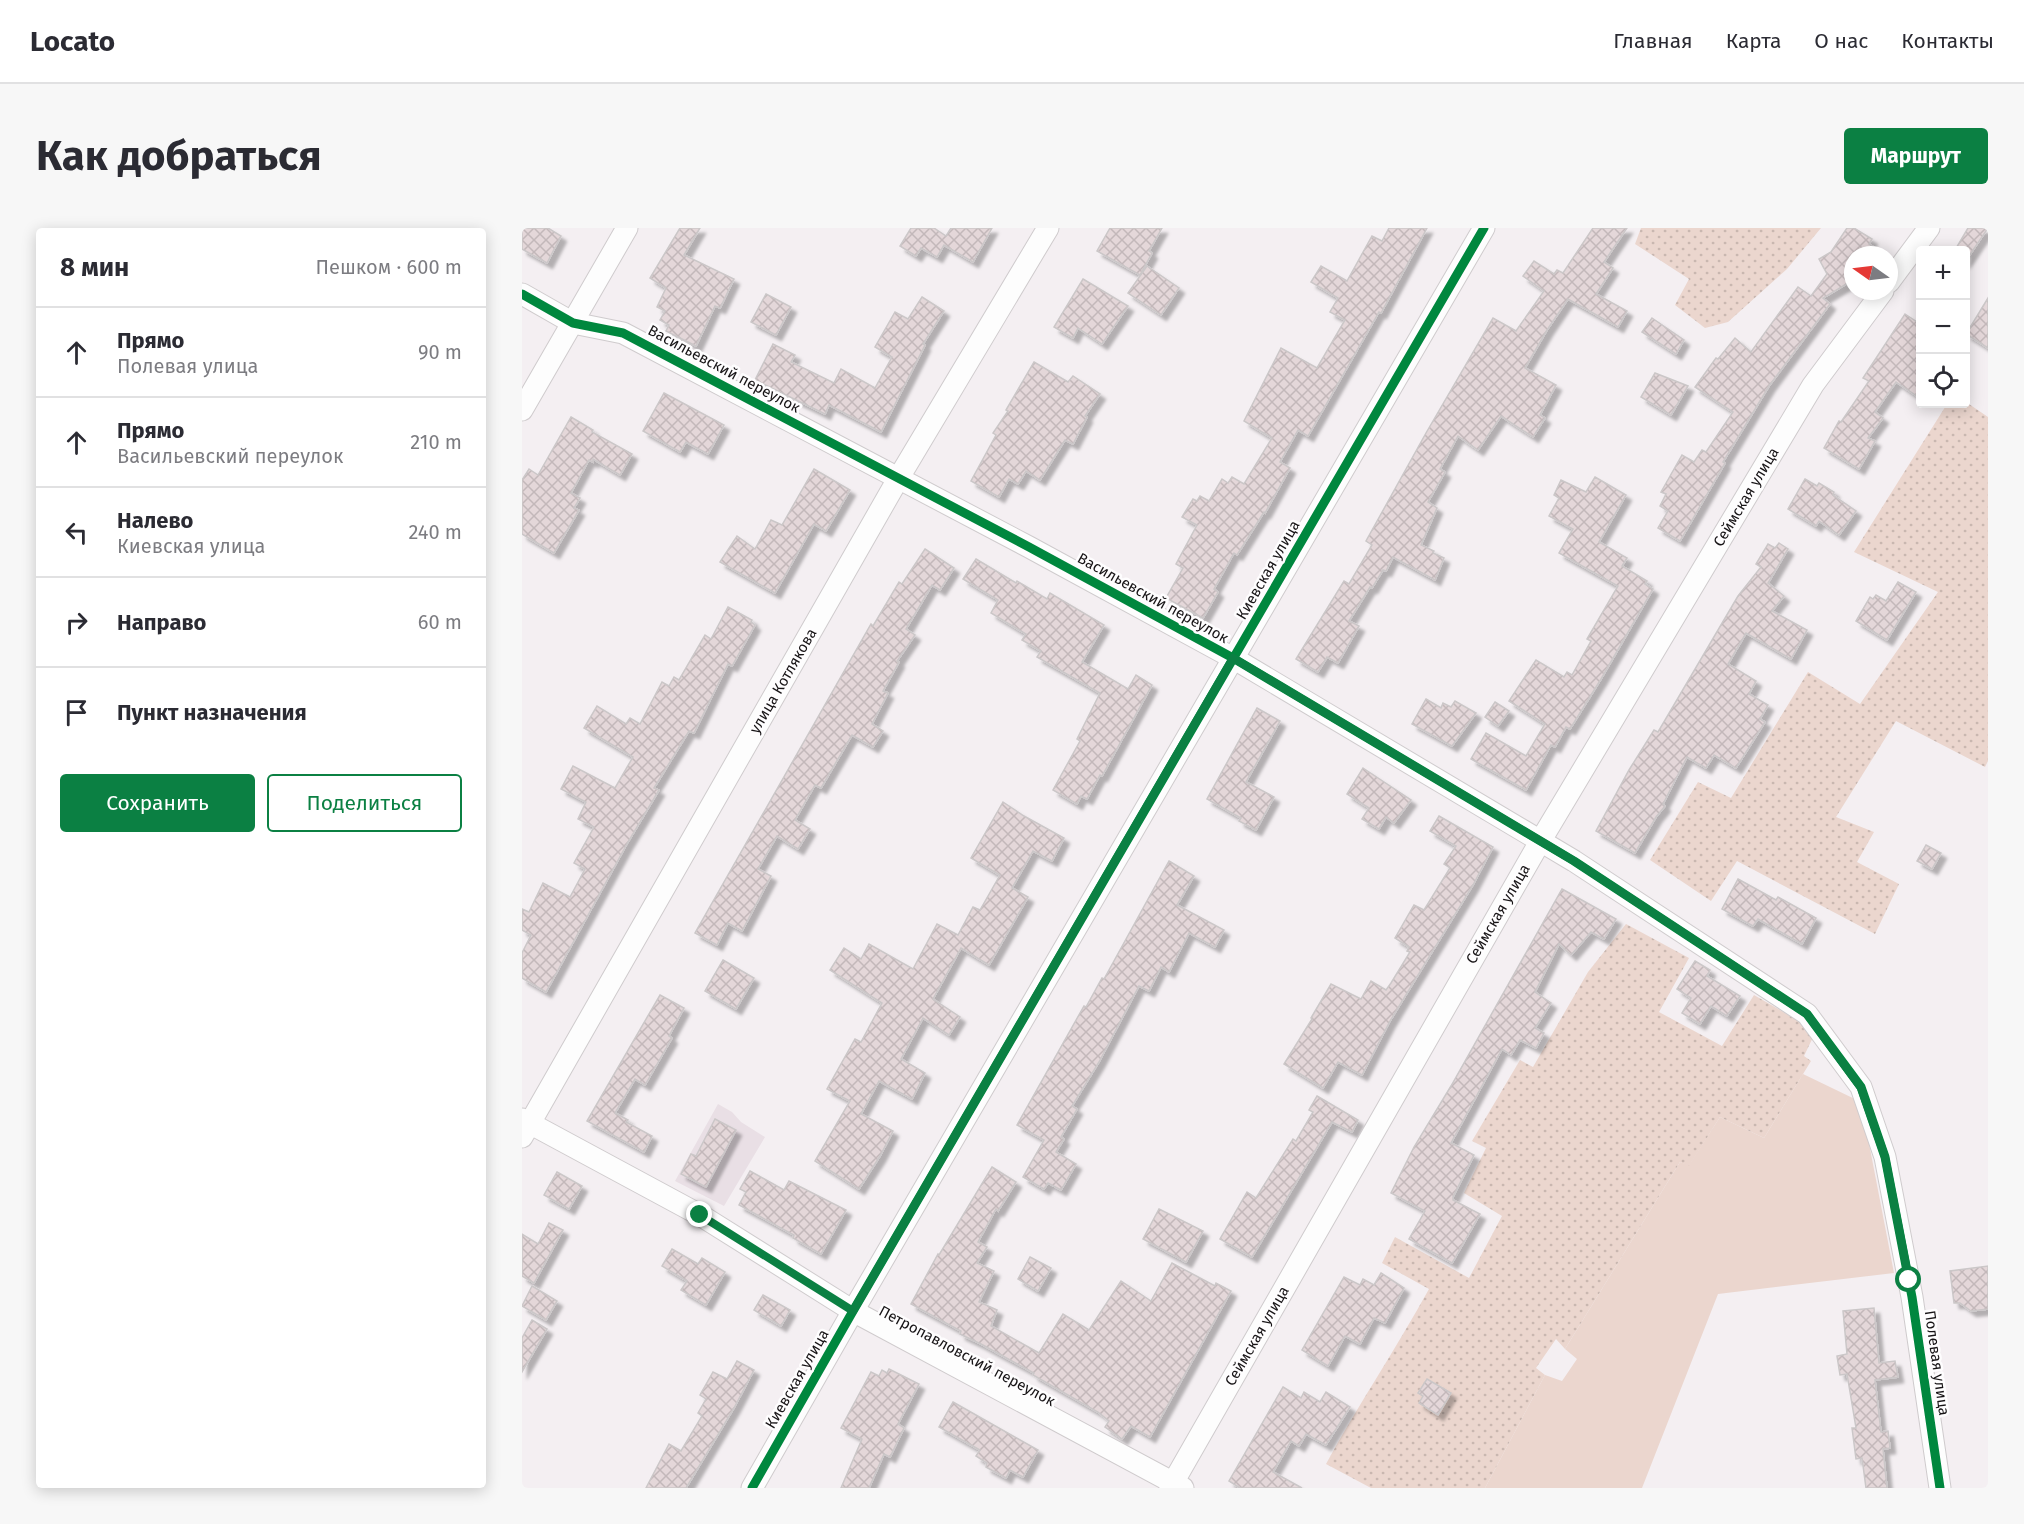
<!DOCTYPE html>
<html lang="ru">
<head>
<meta charset="utf-8">
<style>
	body { margin:0; font-family:"Fira Sans",sans-serif; background:#f7f7f7; color:#2b2b33 }
	.controls { position:absolute; right:18px; top:18px; display:grid; overflow:hidden; border-radius:6px; box-shadow:0 3px 15px #0003 }
	.controls button { width:54px; height:54px; display:grid; place-items:center; padding:0; border:0; border-bottom:2px solid #e1e1e2; background:#fff; color:#2b2b33; font:30px sans-serif }
	.compass { position:absolute; left:1322px; top:18px; width:54px; height:54px; border-radius:50%; background:#fff; box-shadow:0 3px 15px #0003; rotate:284deg }
	.stop { position:absolute; width:18px; height:18px; margin:-14px; border:4px solid #0b8043; border-radius:50%; background:#fff }
	.stop.end { background:#0b8043; border-color:#fff; box-shadow:0 2px 6px #0008 }
	.list { margin:0; padding:0; list-style:none }
	h2 { display:flex; justify-content:space-between; align-items:center; height:78px; margin:0; padding:0 24px; font-size:26px }
	h2 small { font-size:20px; font-weight:400; color:#7c7c81 }
	.list li { display:grid; grid-template-columns:39px 1fr auto; gap:18px; align-items:center; box-sizing:border-box; height:90px; padding:0 24px; border-top:2px solid #e1e1e2 }
	.list b { display:block; font-size:22px; white-space:nowrap }
	.list p { margin:0; font-size:20px; white-space:nowrap; color:#7c7c81 }
	.list em { font-size:20px; font-style:normal; color:#7c7c81 }
	.actions { display:flex; gap:12px; padding:18px 24px }
	.actions a { flex:1; padding:14px 0; border:2px solid #0b8043; border-radius:6px; text-align:center; font-size:21px; color:#0b8043 }
	.actions .main { background:#0b8043; color:#fff }
	.icon { flex:none; width:33px; height:33px; fill:none; stroke:currentColor; stroke-width:2; stroke-linecap:round; stroke-linejoin:round }
	.map { position:relative; flex:none; width:1466px; height:1260px; overflow:hidden; border-radius:6px }
	header { display:flex; align-items:center; gap:36px; box-sizing:border-box; height:84px; padding:0 30px; background:#fff; border-bottom:2px solid #e1e1e2 }
	header strong { font-size:28px }
	nav { display:flex; gap:33px; margin-inline-start:auto; font-size:21px }
	.intro { display:flex; align-items:center; justify-content:space-between; box-sizing:border-box; height:144px; padding:0 36px }
	h1 { margin:0; font-size:42px }
	.button { padding:15px 27px; border-radius:6px; background:#0b8043; color:#fff; font-size:21px; font-weight:700 }
	main { display:flex; gap:36px; padding:0 36px }
	aside { flex:1; background:#fff; border-radius:6px; box-shadow:0 3px 15px #0003 }
	.map>svg:first-child { display:block }
</style>
</head>
<body>
<header>
<strong>Locato</strong>
<nav><a>Главная</a><a>Карта</a><a>О нас</a><a>Контакты</a></nav>
</header>
<div class="intro"><h1>Как добраться</h1><a class="button">Маршрут</a></div>
<main>
<aside>
<h2>8 мин<small>Пешком · 600 m</small></h2>
<ul class="list">
<li><svg class="icon" aria-label="ahead" viewBox="0 0 24 24"><path d="M12 20V5M6 11l6-6 6 6"/></svg><div><b>Прямо</b><p>Полевая улица</p></div><em>90 m</em></li>
<li><svg class="icon" aria-label="ahead" viewBox="0 0 24 24"><path d="M12 20V5M6 11l6-6 6 6"/></svg><div><b>Прямо</b><p>Васильевский переулок</p></div><em>210 m</em></li>
<li><svg class="icon" aria-label="left" viewBox="0 0 24 24"><path d="M17 20v-9H6M10 6l-5 5 5 5"/></svg><div><b>Налево</b><p>Киевская улица</p></div><em>240 m</em></li>
<li><svg class="icon" aria-label="right" viewBox="0 0 24 24"><path d="M7 20v-9h11M14 6l5 5-5 5"/></svg><div><b>Направо</b></div><em>60 m</em></li>
<li><svg class="icon" aria-label="arrive" viewBox="0 0 24 24"><path d="M6 21V4h12l-3 4 3 4H6"/></svg><div><b>Пункт назначения</b></div></li>
</ul>
<div class="actions"><a class="main">Сохранить</a><a>Поделиться</a></div>
</aside>
<div class="map">
<svg width="1466" height="1260" viewBox="0 0 1466 1260">
	<defs>
		<pattern id="park-dots" width="8" height="8" patternUnits="userSpaceOnUse" patternTransform="scale(1.5)"><rect width="8" height="8" fill="#ebd6ce"/><path d="M2 2h.1M6 6h.1" fill="none" stroke="#c9b7b0" stroke-width="1.8" stroke-linecap="round"/></pattern>
		<pattern id="building-cross-hatch" width="8" height="8" patternUnits="userSpaceOnUse" patternTransform="scale(1.5)"><rect width="8" height="8" fill="#e4d7d9"/><path d="M0 0l8 8M0 8l8-8" fill="none" stroke="#c3b8ba"/></pattern>
		<filter id="shadow"><feDropShadow dx="5.5" dy="5.5" stdDeviation="1.5" flood-color="#0004"/></filter>
	</defs>
	<rect width="100%" height="100%" fill="#f4eff2"/>
	<path fill="#e9dfe5" d="M 196,876 L 210,884 L 219,894 L 243,909 L 202,978 L 153,953 Z"/>
	<path fill="#ebd6ce" d="M 1281,846 L 1339,874 L 1372,1045 L 1196,1066 L 1120,1260 L 963,1260 L 1023,1147 L 1040,1153 L 1055,1131 L 1043,1121 L 1158,934 L 1167,937 L 1198,889 L 1242,910 Z"/>
	<g fill="url(#park-dots)">
		<path d="M 1119,0 L 1299,0 L 1265,41 L 1206,94 L 1183,100 L 1153,77 L 1167,51 L 1113,16 Z"/>
		<path d="M 1444,174 L 1466,189 L 1466,533 L 1463,539 L 1374,493 L 1314,589 L 1352,604 L 1335,634 L 1377,656 L 1353,706 L 1215,633 L 1189,673 L 1128,632 L 1176,554 L 1209,570 L 1286,444 L 1338,476 L 1416,364 L 1332,324 L 1425,176 L 1444,176 Z"/>
		<path d="M 1104,696 L 1167,730 L 1137,784 L 1200,818 L 1232,767 L 1294,803 L 1282,828 L 1289,833 L 1242,910 L 1198,889 L 1167,938 L 1158,934 L 1043,1121 L 1034,1111 L 1014,1140 L 1023,1147 L 963,1260 L 849,1260 L 804,1236 C 836,1177 874,1121 907,1061 L 860,1035 L 873,1009 L 947,1050 L 980,988 L 942,965 L 964,920 L 950,913 L 998,832 L 1011,839 L 1066,744 Z"/>
	</g>
	<g fill="url(#building-cross-hatch)" stroke="#cbc7c8" stroke-width="1.5" filter="url(#shadow)">
		<path d="M 0,0 L 26,0 L 39,8 L 25,35 L 0,21 Z"/>
		<path d="M 158,0 L 178,0 L 162,27 L 212,51 L 198,80 L 193,78 L 174,118 L 144,103 L 147,97 L 138,92 L 143,83 L 135,79 L 144,60 L 128,50 Z"/>
		<path d="M 389,0 L 412,0 L 424,8 L 429,0 L 470,0 L 451,34 L 422,17 L 415,29 L 399,20 L 394,28 L 378,18 Z"/>
		<path d="M 588,0 L 640,0 L 627,23 L 630,25 L 618,47 L 575,23 Z"/>
		<path d="M 867,0 L 905,0 L 859,85 L 857,84 L 786,208 L 776,202 L 758,234 L 768,240 L 743,285 L 742,284 L 715,327 L 712,325 L 692,361 L 696,364 L 681,390 L 644,370 L 661,340 L 654,336 L 675,297 L 660,289 L 671,271 L 675,273 L 678,268 L 687,273 L 700,251 L 706,255 L 710,249 L 722,256 L 750,210 L 722,193 L 759,120 L 795,140 L 823,92 L 808,84 L 816,70 L 789,54 L 799,38 L 825,53 L 850,8 L 860,13 Z"/>
		<path d="M 1071,0 L 1105,0 L 1082,34 L 1091,40 L 1074,66 L 1105,83 L 1096,99 L 1046,71 L 1025,102 L 1003,140 L 1034,157 L 1018,187 L 1023,190 L 1011,209 L 979,188 L 956,222 L 936,208 L 918,241 L 923,244 L 906,274 L 915,280 L 899,317 L 912,323 L 911,325 L 922,330 L 913,352 L 871,329 L 864,343 L 861,342 L 850,360 L 848,359 L 827,393 L 837,398 L 816,435 L 805,429 L 796,444 L 774,431 L 822,353 L 827,356 L 850,317 L 844,313 L 904,205 L 971,90 L 994,103 L 1022,63 L 1001,48 L 1012,33 L 1032,46 L 1035,42 L 1041,45 Z"/>
		<path d="M 1325,0 L 1332,0 L 1350,11 L 1347,16 L 1364,27 L 1331,27 L 1331,52 L 1301,70 L 1308,76 L 1247,158 L 1201,234 L 1203,235 L 1158,313 L 1136,300 L 1146,283 L 1138,278 L 1144,266 L 1139,264 L 1160,227 L 1172,234 L 1180,222 L 1184,224 L 1211,184 L 1173,159 L 1194,130 L 1196,131 L 1213,110 L 1229,124 L 1276,59 L 1289,68 L 1305,46 L 1297,31 L 1309,24 Z"/>
		<path d="M 1446,0 L 1466,0 L 1443,34 L 1443,22 L 1433,22 Z"/>
		<path d="M 625,38 L 657,60 L 639,87 L 606,65 Z"/>
		<path d="M 561,51 L 606,78 L 580,116 L 556,100 L 551,110 L 532,99 Z"/>
		<path d="M 244,66 L 269,79 L 254,107 L 229,94 Z"/>
		<path d="M 400,69 L 422,83 L 401,116 L 403,117 L 359,204 L 307,177 L 303,186 L 233,152 L 251,116 L 273,127 L 269,134 L 312,155 L 319,141 L 353,160 L 370,129 L 353,119 L 373,84 L 386,91 Z"/>
		<path d="M 1466,70 L 1466,120 L 1444,106 Z"/>
		<path d="M 1383,86 L 1398,96 L 1398,170 L 1374,154 L 1353,184 L 1361,190 L 1346,210 L 1353,213 L 1337,241 L 1302,220 L 1317,193 L 1319,194 L 1347,153 L 1341,150 Z"/>
		<path d="M 1130,90 L 1162,112 L 1154,126 L 1120,104 Z"/>
		<path d="M 512,134 L 546,154 L 551,148 L 578,166 L 563,188 L 565,189 L 551,216 L 543,212 L 518,252 L 504,243 L 496,256 L 487,251 L 477,269 L 449,253 L 474,207 L 471,205 L 486,183 L 484,182 Z"/>
		<path d="M 1133,145 L 1166,158 L 1149,187 L 1119,169 Z"/>
		<path d="M 142,165 L 202,197 L 186,226 L 164,214 L 158,224 L 121,203 Z"/>
		<path d="M 49,189 L 71,202 L 70,204 L 110,226 L 98,247 L 71,231 L 71,234 L 67,232 L 49,265 L 58,270 L 52,280 L 57,282 L 32,325 L 0,306 L 0,252 L 7,241 L 16,247 Z"/>
		<path d="M 292,241 L 328,262 L 304,303 L 292,296 L 253,365 L 198,334 L 215,308 L 233,321 L 249,292 L 260,297 Z"/>
		<path d="M 1073,249 L 1104,267 L 1077,314 L 1105,330 L 1100,338 L 1125,353 L 1123,356 L 1131,361 L 1079,451 L 1048,501 L 1044,499 L 1033,519 L 1029,517 L 1004,562 L 949,531 L 964,505 L 1004,528 L 1023,496 L 987,473 L 1014,432 L 1042,449 L 1045,444 L 1050,447 L 1069,413 L 1065,411 L 1096,358 L 1037,325 L 1051,301 L 1027,288 L 1037,270 L 1032,267 L 1039,252 L 1064,264 Z"/>
		<path d="M 1283,251 L 1295,258 L 1297,255 L 1312,264 L 1311,267 L 1334,283 L 1317,307 L 1297,293 L 1294,298 L 1266,281 Z"/>
		<path d="M 1257,315 L 1266,321 L 1246,355 L 1262,368 L 1250,383 L 1285,402 L 1269,431 L 1224,405 L 1206,436 L 1234,453 L 1227,466 L 1246,477 L 1238,491 L 1243,494 L 1214,540 L 1192,527 L 1184,540 L 1165,529 L 1141,576 L 1143,578 L 1134,589 L 1113,625 L 1074,603 L 1107,542 L 1132,502 L 1136,504 L 1216,368 L 1239,339 L 1234,336 L 1246,316 L 1253,320 Z"/>
		<path d="M 403,321 L 432,340 L 418,362 L 410,357 L 384,401 L 393,407 L 375,433 L 377,434 L 361,463 L 366,465 L 350,496 L 361,503 L 351,519 L 330,507 L 299,560 L 293,557 L 273,592 L 288,601 L 276,621 L 255,608 L 236,641 L 249,648 L 220,703 L 206,695 L 195,717 L 173,705 L 349,396 L 351,398 L 377,354 L 380,356 Z"/>
		<path d="M 454,331 L 494,355 L 495,353 L 525,371 L 528,365 L 582,397 L 560,434 L 606,461 L 614,447 L 630,457 L 580,548 L 578,547 L 565,571 L 559,568 L 555,576 L 531,562 L 558,513 L 555,511 L 578,465 L 515,429 L 519,423 L 500,412 L 504,406 L 469,385 L 476,372 L 441,351 Z"/>
		<path d="M 1376,354 L 1394,364 L 1365,412 L 1334,393 L 1348,369 L 1351,371 L 1354,367 L 1364,373 Z"/>
		<path d="M 206,379 L 230,392 L 229,394 L 233,397 L 210,438 L 206,436 L 172,505 L 167,503 L 132,560 L 137,562 L 106,614 L 24,764 L 0,750 L 0,725 L 9,707 L 0,702 L 0,681 L 7,684 L 21,655 L 48,669 L 63,641 L 52,635 L 72,599 L 56,591 L 64,574 L 39,561 L 51,538 L 93,560 L 111,529 L 62,500 L 75,478 L 104,496 L 108,490 L 118,496 L 140,454 L 147,458 L 152,449 L 157,452 L 183,407 L 189,411 Z"/>
		<path d="M 904,471 L 919,480 L 921,475 L 929,479 L 933,473 L 954,485 L 930,518 L 890,496 Z"/>
		<path d="M 973,474 L 987,483 L 976,498 L 963,489 Z"/>
		<path d="M 735,480 L 758,493 L 724,554 L 752,569 L 734,602 L 717,593 L 719,590 L 685,571 Z"/>
		<path d="M 841,540 L 889,572 L 872,595 L 864,589 L 857,601 L 840,591 L 847,580 L 825,566 Z"/>
		<path d="M 481,574 L 502,588 L 542,610 L 530,633 L 511,623 L 490,660 L 506,669 L 467,737 L 439,720 L 411,771 L 438,789 L 427,807 L 401,790 L 379,831 L 403,845 L 390,871 L 357,853 L 339,886 L 371,903 L 358,928 L 337,961 L 293,933 L 328,873 L 305,861 L 333,811 L 339,814 L 360,775 L 308,742 L 322,720 L 339,731 L 347,716 L 391,741 L 415,696 L 436,707 L 451,679 L 458,682 L 478,647 L 449,630 Z"/>
		<path d="M 917,588 L 971,619 L 951,657 L 868,793 L 840,847 L 816,834 L 801,860 L 762,836 L 790,791 L 789,790 L 809,756 L 839,771 L 849,753 L 864,762 L 869,755 L 888,724 L 885,723 L 887,719 L 873,710 L 892,677 L 902,682 L 928,640 L 922,636 L 934,618 L 908,603 Z"/>
		<path d="M 1404,617 L 1419,625 L 1410,641 L 1395,633 Z"/>
		<path d="M 647,633 L 672,648 L 655,677 L 702,702 L 693,719 L 667,705 L 647,744 L 639,739 L 627,763 L 617,758 L 577,834 L 550,878 L 555,881 L 539,909 L 542,911 L 534,924 L 554,936 L 539,962 L 526,955 L 522,961 L 501,949 L 522,912 L 495,897 L 562,778 L 564,779 L 580,750 L 582,751 Z"/>
		<path d="M 1216,651 L 1254,672 L 1256,669 L 1294,690 L 1280,716 L 1236,691 L 1231,698 L 1200,681 Z"/>
		<path d="M 1040,661 L 1094,691 L 1082,711 L 1069,704 L 1049,727 L 1037,716 L 1013,764 L 1029,775 L 1013,800 L 1022,805 L 1014,820 L 998,812 L 989,827 L 980,821 L 929,915 L 952,927 L 931,969 L 931,972 L 958,986 L 930,1035 L 887,1011 L 903,983 L 869,965 L 892,919 L 929,858 Z"/>
		<path d="M 201,732 L 232,750 L 214,781 L 183,763 Z"/>
		<path d="M 1173,733 L 1188,742 L 1185,748 L 1218,768 L 1205,788 L 1189,778 L 1178,796 L 1160,785 L 1169,770 L 1155,761 Z"/>
		<path d="M 138,767 L 162,780 L 147,808 L 150,810 L 123,857 L 113,851 L 93,885 L 106,892 L 104,894 L 130,908 L 122,924 L 65,893 Z"/>
		<path d="M 795,868 L 836,892 L 830,904 L 810,894 L 730,1029 L 698,1011 L 725,964 L 734,970 L 771,911 L 774,913 L 791,884 L 787,882 Z"/>
		<path d="M 193,891 L 214,902 L 184,959 L 159,946 L 169,926 L 174,928 Z"/>
		<path d="M 470,939 L 494,954 L 476,983 L 474,981 L 456,1014 L 465,1019 L 455,1035 L 472,1043 L 457,1074 L 475,1082 L 469,1098 L 517,1125 L 541,1086 L 567,1102 L 599,1053 L 629,1073 L 650,1035 L 693,1058 L 694,1055 L 709,1063 L 628,1209 L 609,1198 L 600,1211 L 583,1199 L 587,1193 L 576,1184 L 511,1147 L 512,1145 L 459,1116 L 438,1106 L 439,1103 L 389,1076 L 416,1026 L 417,1027 Z"/>
		<path d="M 228,943 L 262,962 L 267,953 L 324,982 L 299,1026 L 271,1010 L 272,1007 L 217,977 L 224,964 L 218,961 Z"/>
		<path d="M 35,944 L 60,958 L 47,981 L 22,967 Z"/>
		<path d="M 637,981 L 681,1003 L 664,1034 L 621,1011 Z"/>
		<path d="M 27,995 L 41,1002 L 12,1055 L 0,1048 L 0,1006 L 16,1016 Z"/>
		<path d="M 150,1021 L 176,1036 L 180,1030 L 203,1044 L 184,1077 L 159,1062 L 165,1053 L 140,1038 Z"/>
		<path d="M 508,1029 L 529,1040 L 516,1063 L 496,1051 Z"/>
		<path d="M 1466,1038 L 1466,1081 L 1449,1083 L 1438,1075 L 1432,1075 L 1428,1043 Z"/>
		<path d="M 859,1045 L 882,1060 L 863,1095 L 852,1090 L 838,1116 L 823,1108 L 806,1138 L 780,1122 L 822,1049 L 838,1057 L 841,1051 L 852,1057 Z"/>
		<path d="M 10,1058 L 35,1073 L 24,1092 L 0,1078 Z"/>
		<path d="M 241,1067 L 268,1082 L 259,1098 L 232,1082 Z"/>
		<path d="M 1352,1080 L 1357,1135 L 1373,1133 L 1376,1149 L 1353,1152 L 1359,1204 L 1366,1203 L 1368,1220 L 1361,1221 L 1365,1260 L 1344,1260 L 1340,1230 L 1334,1231 L 1330,1200 L 1334,1200 L 1325,1146 L 1318,1147 L 1315,1128 L 1325,1126 L 1321,1083 Z"/>
		<path d="M 10,1092 L 25,1101 L 0,1144 L 0,1110 Z"/>
		<path d="M 215,1133 L 232,1142 L 212,1180 L 164,1260 L 124,1260 L 147,1216 L 159,1223 L 180,1188 L 176,1185 L 184,1171 L 178,1167 L 191,1144 L 205,1151 Z"/>
		<path d="M 367,1141 L 397,1156 L 376,1196 L 382,1200 L 368,1229 L 362,1226 L 347,1260 L 319,1260 L 340,1211 L 319,1200 L 349,1144 L 357,1148 L 360,1142 L 365,1145 Z"/>
		<path d="M 905,1151 L 929,1165 L 916,1187 L 897,1175 L 901,1168 L 896,1165 Z"/>
		<path d="M 761,1159 L 779,1170 L 782,1164 L 798,1174 L 804,1164 L 828,1179 L 804,1217 L 784,1206 L 777,1218 L 769,1213 L 751,1244 L 780,1260 L 718,1260 L 707,1253 Z"/>
		<path d="M 431,1174 L 516,1222 L 501,1249 L 488,1242 L 484,1250 L 464,1239 L 465,1235 L 454,1228 L 458,1222 L 417,1199 Z"/>
	</g>
	<g fill="none" stroke-linecap="round" stroke-linejoin="round">
		<defs>
			<g id="minor">
				<path d="M 1367,54 L 1407,0"/>
				<path d="M 0,66 L 51,95 L 101,105 L 507,319 L 711,430 L 1052,633 L 1285,786 L 1339,859 L 1363,929 L 1390,1069 L 1418,1260"/>
				<path d="M 0,182 L 105,0"/>
				<path d="M 0,891 L 178,987 L 331,1083 L 661,1260"/>
				<path d="M 0,909 L 376,251 L 526,0"/>
				<path d="M 230,1260 L 331,1083 L 962,0"/>
				<path d="M 648,1260 L 1019,612 L 1291,157 L 1361,63"/>
			</g>
		</defs>
		<use href="#minor" stroke="#cfcbcd" stroke-width="23"/>
		<use href="#minor" stroke="#fdfdfd" stroke-width="21"/>
		<defs>
			<g id="cycleway">
				<path d="M 0,66 L 51,95 L 101,105 L 507,319 L 711,430 L 1052,633 L 1285,786 L 1339,859 L 1363,929 L 1390,1069 L 1418,1260"/>
				<path d="M 230,1260 L 331,1083 L 962,0"/>
			</g>
		</defs>
		<use href="#cycleway" stroke="#fefdfe" stroke-width="13"/>
		<use href="#cycleway" stroke="#00873e" stroke-width="9"/>
	</g>
	<g fill="none" stroke-linecap="round" stroke-linejoin="round">
		<path stroke="#0b8043" stroke-width="8" d="M 178,987 L 331,1083 L 711,430 L 1052,633 L 1285,786 L 1339,860 L 1363,929 L 1387,1052"/>
	</g>
	<g text-anchor="middle" dominant-baseline="central" stroke-width="5" stroke-linejoin="round" paint-order="stroke">
		<g font-size="15" fill="#171416" stroke="#fefdfe">
			<text transform="translate(202 141) rotate(28)">Васильевский переулок</text>
			<text transform="translate(1224 269) rotate(-59)">Сеймская улица</text>
			<text transform="translate(746 342) rotate(-60)">Киевская улица</text>
			<text transform="translate(631 370) rotate(29)">Васильевский переулок</text>
			<text transform="translate(261 453) rotate(-60)">улица Котлякова</text>
			<text transform="translate(976 686) rotate(-60)">Сеймская улица</text>
			<text transform="translate(735 1108) rotate(-60)">Сеймская улица</text>
			<text transform="translate(445 1128) rotate(28)">Петропавловский переулок</text>
			<text transform="translate(1415 1135) rotate(82)">Полевая улица</text>
			<text transform="translate(275 1151) rotate(-60)">Киевская улица</text>
		</g>
	</g>
</svg>
<div class="controls">
<button>+</button>
<button>−</button>
<button><svg class="icon" aria-label="locate" viewBox="0 0 24 24"><circle cx="12" cy="12" r="6"/><path d="M12 2v4M12 18v4M2 12h4M18 12h4"/></svg></button>
</div>
<svg class="compass" viewBox="-18 -18 36 36"><path d="M0-13l5 13h-10z" fill="#e53935"/><path d="M0 13l5-13h-10z" fill="#7c7c81"/></svg>
<div class="stop" style="left:1387px;top:1052px"></div>
<div class="stop end" style="left:178px;top:987px"></div>
</div>
</main>
</body>
</html>
